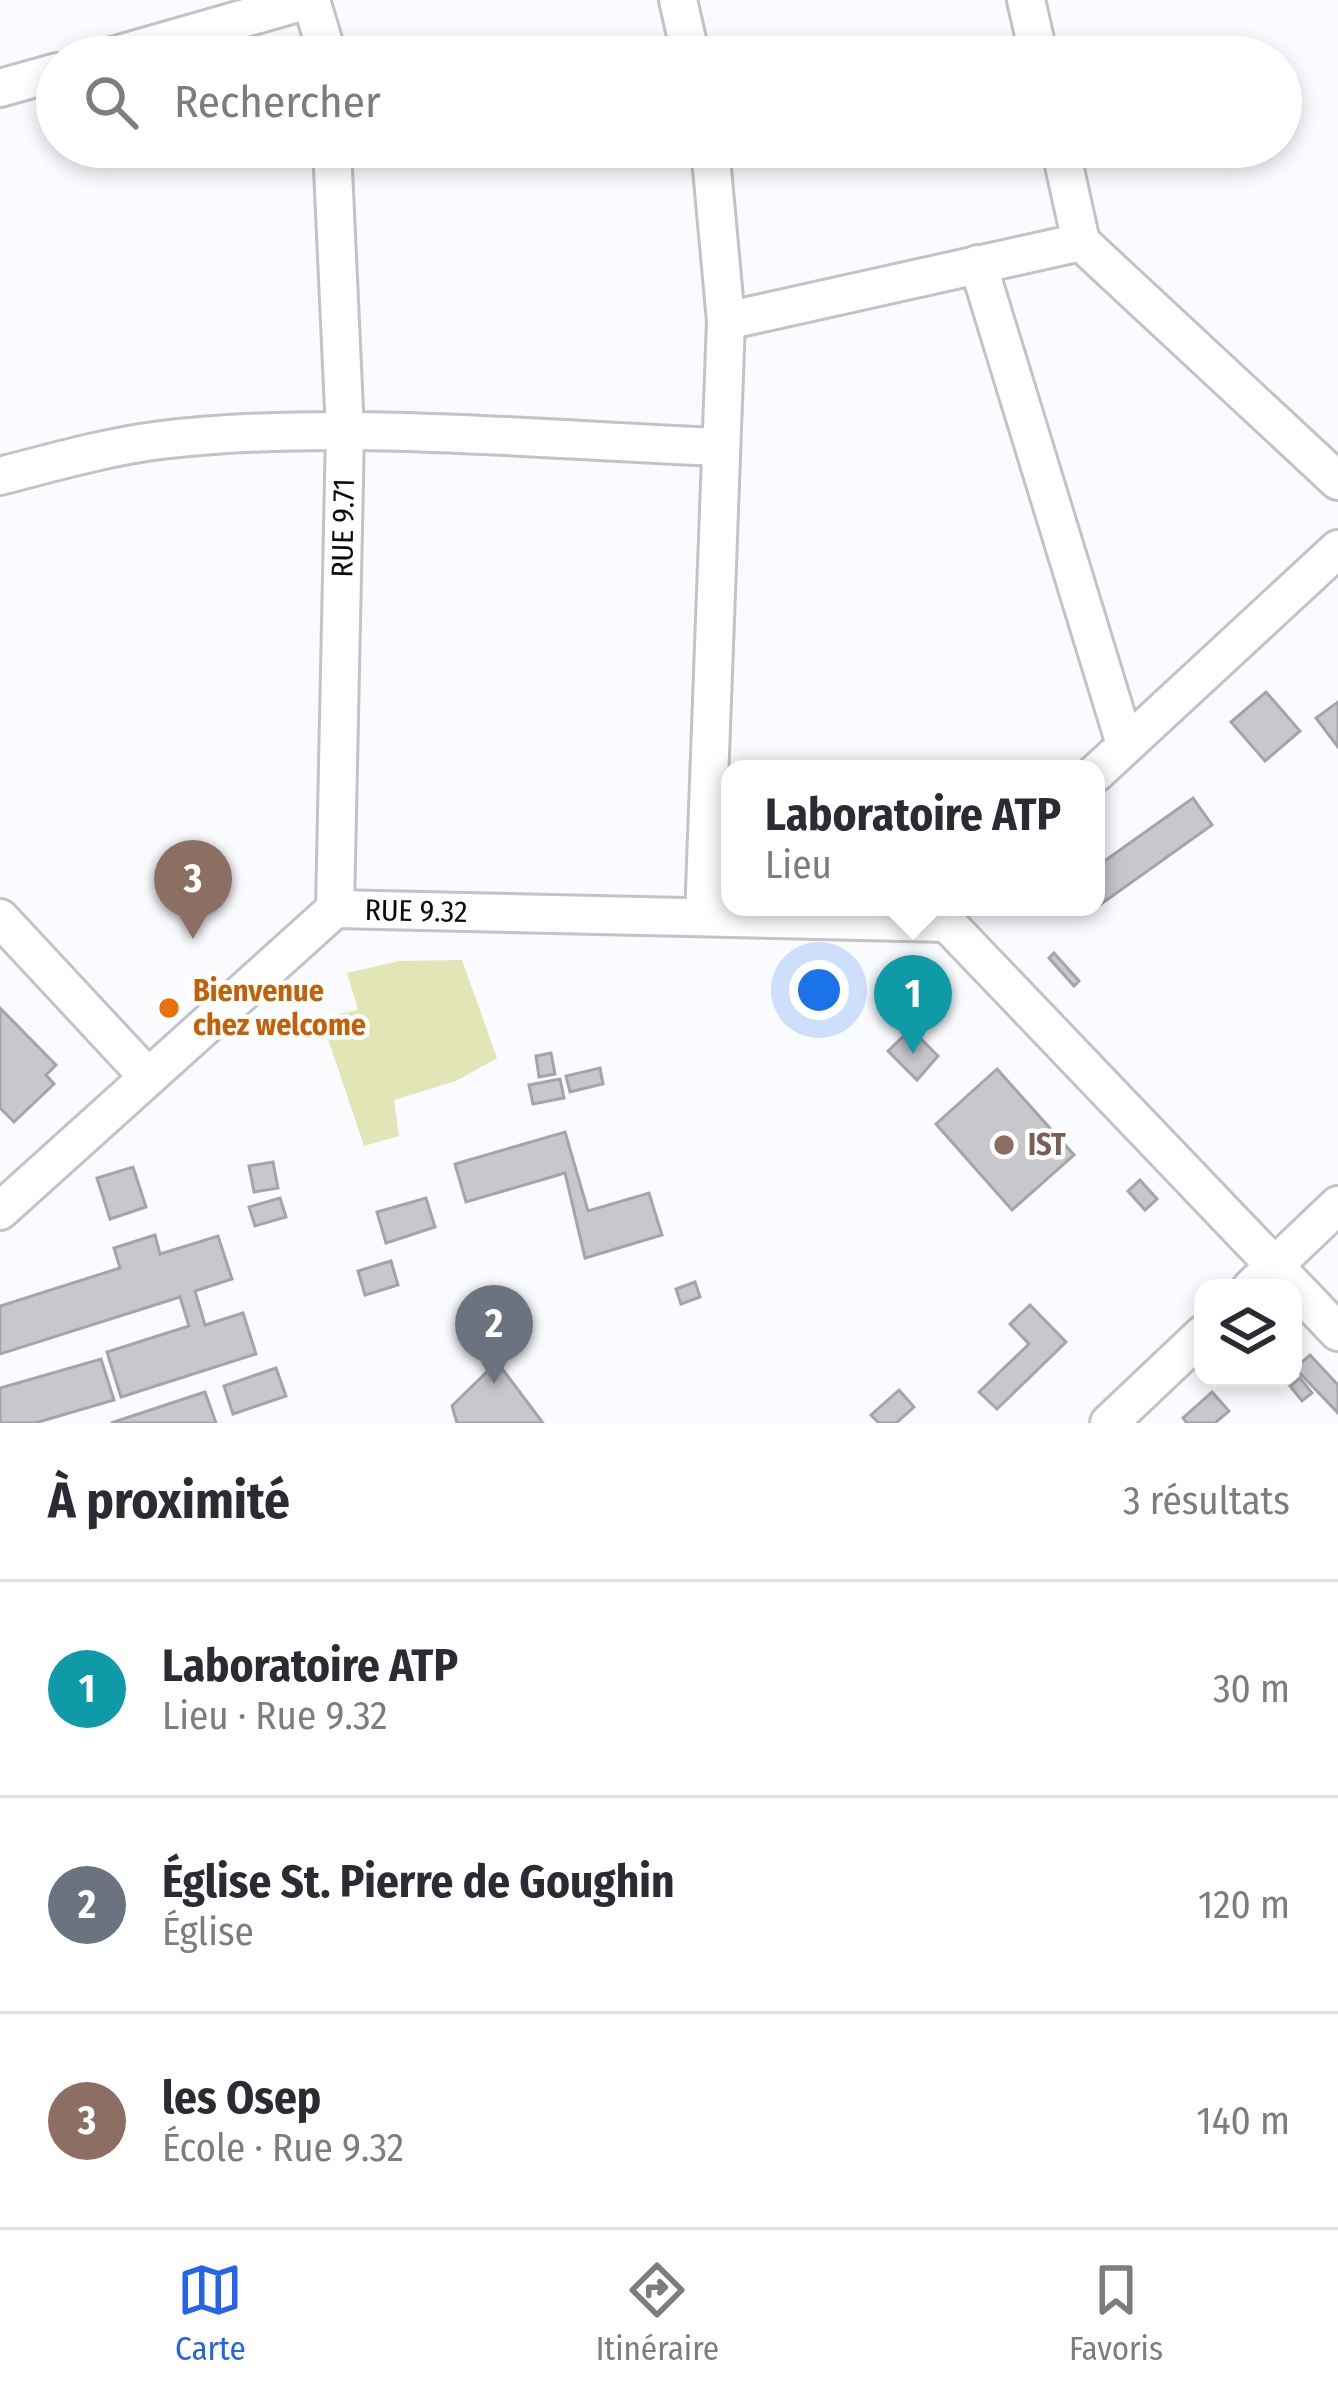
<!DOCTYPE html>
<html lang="fr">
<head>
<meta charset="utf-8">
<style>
	body { margin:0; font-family:"Fira Sans Condensed",sans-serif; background:#f7f7f7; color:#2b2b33 }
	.controls { position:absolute; right:36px; bottom:36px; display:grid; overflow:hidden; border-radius:24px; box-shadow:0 6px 18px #0003 }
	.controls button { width:108px; height:108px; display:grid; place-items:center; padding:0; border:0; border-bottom:3px solid #e1e1e2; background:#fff; color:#2b2b33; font:60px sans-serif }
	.you { position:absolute; left:819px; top:990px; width:42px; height:42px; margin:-30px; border:9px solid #fff; border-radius:50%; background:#1a73e8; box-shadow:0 0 0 18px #1a73e833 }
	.badge { display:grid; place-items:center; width:78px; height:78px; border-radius:50%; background:#2563eb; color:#fff; font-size:39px; font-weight:700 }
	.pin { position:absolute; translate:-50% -99px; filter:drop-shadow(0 3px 6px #0008) }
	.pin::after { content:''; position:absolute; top:63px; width:42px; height:36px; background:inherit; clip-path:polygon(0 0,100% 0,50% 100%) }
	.popup { position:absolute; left:721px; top:760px; width:384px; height:156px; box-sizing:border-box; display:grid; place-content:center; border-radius:24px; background:#fff; filter:drop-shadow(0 3px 9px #0005); font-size:39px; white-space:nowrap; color:#7c7c81 }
	.popup b { font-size:45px; color:#2b2b33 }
	.popup::after { content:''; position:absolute; left:50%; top:100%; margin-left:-24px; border:24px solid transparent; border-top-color:#fff }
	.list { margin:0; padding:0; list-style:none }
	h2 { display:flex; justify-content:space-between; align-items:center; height:156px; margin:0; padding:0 48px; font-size:51px }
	h2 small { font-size:39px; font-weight:400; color:#7c7c81 }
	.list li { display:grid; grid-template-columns:78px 1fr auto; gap:36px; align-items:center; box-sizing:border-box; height:216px; padding:0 48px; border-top:3px solid #e1e1e2 }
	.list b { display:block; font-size:45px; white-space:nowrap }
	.list p { margin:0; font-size:39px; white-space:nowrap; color:#7c7c81 }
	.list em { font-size:39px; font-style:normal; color:#7c7c81 }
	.icon { flex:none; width:66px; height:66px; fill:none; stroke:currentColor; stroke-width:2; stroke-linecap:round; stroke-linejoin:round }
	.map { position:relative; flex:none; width:1338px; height:1423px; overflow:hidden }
	.search { position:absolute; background:#fff; box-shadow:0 6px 18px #0003; left:36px; right:36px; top:36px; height:132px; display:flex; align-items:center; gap:30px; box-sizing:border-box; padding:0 42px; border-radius:66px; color:#7c7c81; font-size:45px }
	.sheet { height:804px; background:#fff }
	nav { display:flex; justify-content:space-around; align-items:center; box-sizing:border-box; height:168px; border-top:3px solid #e1e1e2; background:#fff; font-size:33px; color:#7c7c81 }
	nav a { display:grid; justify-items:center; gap:6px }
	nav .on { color:#2563eb }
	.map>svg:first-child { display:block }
</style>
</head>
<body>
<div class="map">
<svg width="1338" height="1423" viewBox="0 0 1338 1423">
	<rect width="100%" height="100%" fill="#fafbff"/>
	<path fill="#e2e5b5" d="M 462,960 L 497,1058 L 456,1081 L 394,1100 L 399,1136 L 364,1146 L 321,1018 L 358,1010 L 347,973 L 399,961 Z"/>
	<g fill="#c8c7cc" stroke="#a5a4a9" stroke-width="3">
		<path d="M 1266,692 L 1300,731 L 1265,761 L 1231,722 Z"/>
		<path d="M 1338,702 L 1338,747 L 1316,718 Z"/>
		<path d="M 1193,798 L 1212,825 L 1097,907 L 1096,867 Z"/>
		<path d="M 1054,953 L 1079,981 L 1074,986 L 1049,958 Z"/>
		<path d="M 0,1008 L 56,1065 L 46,1075 L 54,1084 L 14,1122 L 0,1108 Z"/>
		<path d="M 911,1029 L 938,1056 L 917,1080 L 888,1051 Z"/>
		<path d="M 551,1053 L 555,1074 L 539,1077 L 536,1056 Z"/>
		<path d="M 600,1068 L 603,1084 L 570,1092 L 566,1076 Z"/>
		<path d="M 997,1069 L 1074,1155 L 1012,1210 L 936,1124 Z"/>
		<path d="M 560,1079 L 564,1098 L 533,1104 L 529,1085 Z"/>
		<path d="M 565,1132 L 588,1211 L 649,1193 L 662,1235 L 585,1258 L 565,1173 L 466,1202 L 455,1164 Z"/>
		<path d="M 273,1162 L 278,1188 L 254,1192 L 249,1166 Z"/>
		<path d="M 133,1167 L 146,1207 L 110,1219 L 97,1178 Z"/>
		<path d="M 1140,1180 L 1157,1199 L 1145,1210 L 1128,1191 Z"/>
		<path d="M 280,1198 L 286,1217 L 255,1226 L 249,1207 Z"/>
		<path d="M 426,1198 L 435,1227 L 386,1243 L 377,1212 Z"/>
		<path d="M 155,1235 L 160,1254 L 218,1236 L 232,1279 L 195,1291 L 205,1325 L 243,1313 L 256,1354 L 121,1397 L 107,1352 L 189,1326 L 180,1297 L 0,1354 L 0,1306 L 120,1268 L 114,1248 Z"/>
		<path d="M 391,1261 L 398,1285 L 365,1295 L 358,1271 Z"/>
		<path d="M 695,1282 L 700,1297 L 681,1304 L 676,1289 Z"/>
		<path d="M 1030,1305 L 1066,1342 L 997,1409 L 979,1392 L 1029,1344 L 1010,1324 Z"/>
		<path d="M 1310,1355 L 1338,1385 L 1338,1413 L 1295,1368 Z"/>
		<path d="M 101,1359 L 114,1400 L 35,1423 L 0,1423 L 0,1388 Z"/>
		<path d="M 497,1362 L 543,1423 L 457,1423 L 452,1406 Z"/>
		<path d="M 276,1368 L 286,1396 L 233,1414 L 224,1386 Z"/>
		<path d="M 1300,1378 L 1312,1393 L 1302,1401 L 1290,1386 Z"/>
		<path d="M 899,1390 L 914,1407 L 896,1423 L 879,1423 L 871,1415 Z"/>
		<path d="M 205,1392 L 216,1423 L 111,1423 Z"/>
		<path d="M 1212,1392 L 1229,1411 L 1215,1423 L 1187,1423 L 1183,1418 Z"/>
	</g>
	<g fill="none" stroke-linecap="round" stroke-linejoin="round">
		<defs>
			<g id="minor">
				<path d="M 311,0 L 328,57"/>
				<path d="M 678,0 L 691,57"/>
				<path d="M 1026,0 L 1039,57"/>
				<path d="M 109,57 L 308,0"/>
				<path d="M 0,88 L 57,72"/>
				<path d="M 332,147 L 345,432 L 335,909"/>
				<path d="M 1060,147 L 1081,242 L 1338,481"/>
				<path d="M 978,264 L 1125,744"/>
				<path d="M 726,321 L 1081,242"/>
				<path d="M 0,476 C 54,462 106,447 161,440 C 340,419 539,440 720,447"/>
				<path d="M 1096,773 L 1338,549"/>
				<path d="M 704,917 L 726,321 L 710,147"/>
				<path d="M 0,918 L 148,1077"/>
				<path d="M 947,923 L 1338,1332"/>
				<path d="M 0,1211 L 335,909 L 947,923"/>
				<path d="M 1251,1288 L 1338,1205"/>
				<path d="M 1109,1423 L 1203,1334"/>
			</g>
		</defs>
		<use href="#minor" stroke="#c1c3c8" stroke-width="42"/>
		<use href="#minor" stroke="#fff" stroke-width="36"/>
	</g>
	<circle fill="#e8710a" stroke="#fff" stroke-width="4.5" cx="169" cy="1008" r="12"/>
	<circle fill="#8d6e63" stroke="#fff" stroke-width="4.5" cx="1004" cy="1145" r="12"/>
	<g text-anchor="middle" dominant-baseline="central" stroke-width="9" stroke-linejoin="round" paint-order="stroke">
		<g font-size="30" fill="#0c0c0e" stroke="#fff">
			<text transform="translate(343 528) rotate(-89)">RUE 9.71</text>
			<text transform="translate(416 911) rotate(1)">RUE 9.32</text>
		</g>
		<g font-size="30" font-weight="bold" fill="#c56008" stroke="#fff" text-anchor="start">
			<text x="193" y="991">Bienvenue<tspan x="193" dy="34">chez welcome</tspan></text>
		</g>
		<g font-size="30" font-weight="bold" fill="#785e54" stroke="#fff" text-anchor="start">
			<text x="1028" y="1145">IST</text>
		</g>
	</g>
</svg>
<div class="controls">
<button><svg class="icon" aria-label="layers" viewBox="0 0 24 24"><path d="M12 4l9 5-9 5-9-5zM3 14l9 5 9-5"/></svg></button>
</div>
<div class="you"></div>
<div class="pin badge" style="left:913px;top:1054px;background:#0f9aa8">1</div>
<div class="popup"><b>Laboratoire ATP</b>Lieu</div>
<div class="pin badge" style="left:494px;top:1384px;background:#6b7280">2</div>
<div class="pin badge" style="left:193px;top:939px;background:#8d6e63">3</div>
<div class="search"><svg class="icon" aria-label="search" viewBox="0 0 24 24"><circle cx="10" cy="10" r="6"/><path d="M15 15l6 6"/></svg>Rechercher</div>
</div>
<section class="sheet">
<h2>À proximité<small>3 résultats</small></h2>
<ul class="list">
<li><span class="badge" style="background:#0f9aa8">1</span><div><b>Laboratoire ATP</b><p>Lieu · Rue 9.32</p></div><em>30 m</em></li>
<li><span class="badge" style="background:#6b7280">2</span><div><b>Église St. Pierre de Goughin</b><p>Église</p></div><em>120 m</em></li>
<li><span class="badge" style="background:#8d6e63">3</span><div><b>les Osep</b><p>École · Rue 9.32</p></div><em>140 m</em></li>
</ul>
</section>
<nav>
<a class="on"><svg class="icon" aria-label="map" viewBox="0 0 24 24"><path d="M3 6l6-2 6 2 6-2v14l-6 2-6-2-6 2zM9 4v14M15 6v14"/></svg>Carte</a>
<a><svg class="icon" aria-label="directions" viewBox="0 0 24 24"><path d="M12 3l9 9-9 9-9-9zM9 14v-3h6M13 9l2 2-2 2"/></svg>Itinéraire</a>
<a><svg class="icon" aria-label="saved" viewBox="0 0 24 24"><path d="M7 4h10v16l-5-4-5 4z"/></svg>Favoris</a>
</nav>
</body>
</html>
